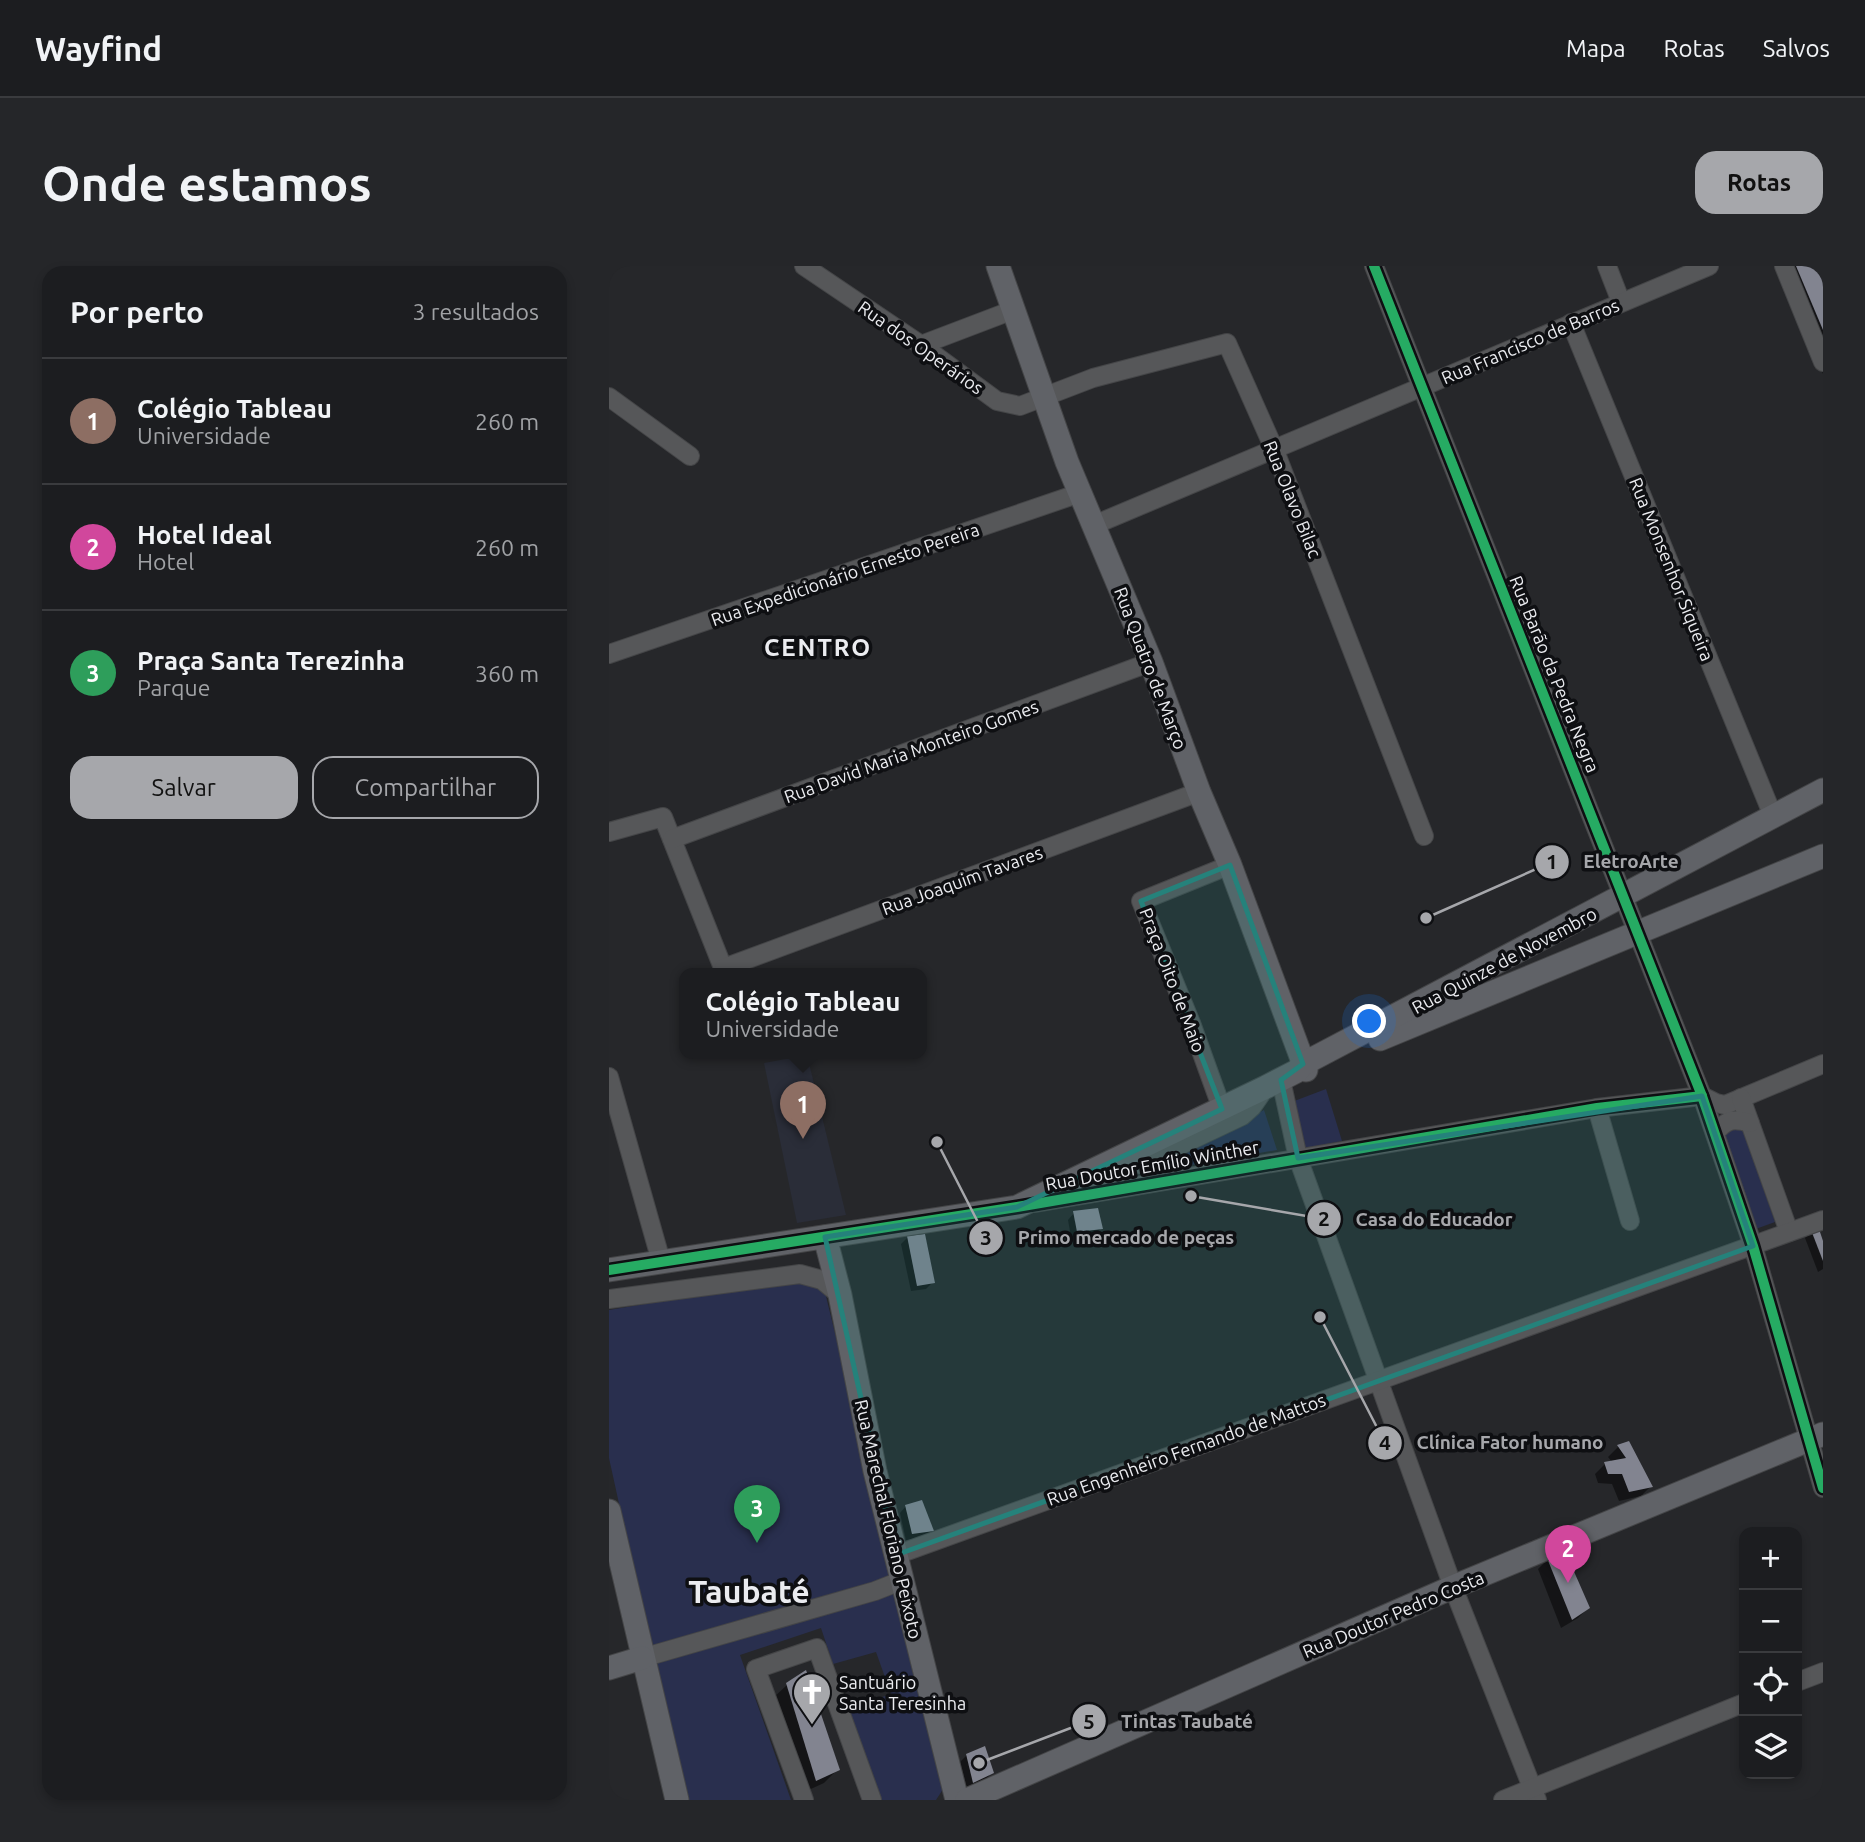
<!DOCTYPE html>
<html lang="pt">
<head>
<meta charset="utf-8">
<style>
	body { margin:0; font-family:Ubuntu,sans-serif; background:#252629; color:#f1f3f6 }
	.controls { position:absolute; right:21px; bottom:21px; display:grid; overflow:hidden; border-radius:14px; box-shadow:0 4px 10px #0003 }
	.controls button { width:63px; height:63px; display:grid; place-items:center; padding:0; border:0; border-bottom:2px solid #3a3b3e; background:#1c1d20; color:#f1f3f6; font:35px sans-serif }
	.you { position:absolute; left:761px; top:756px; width:24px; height:24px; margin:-18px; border:5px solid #fff; border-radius:50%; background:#1a73e8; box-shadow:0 0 0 10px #1a73e833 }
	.badge { display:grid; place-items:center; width:46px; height:46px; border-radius:50%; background:#a6a7ab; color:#fff; font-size:23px; font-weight:700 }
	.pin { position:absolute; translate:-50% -58px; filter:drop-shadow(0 2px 4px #0008) }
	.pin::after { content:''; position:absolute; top:37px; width:24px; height:21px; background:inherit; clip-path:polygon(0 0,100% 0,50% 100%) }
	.popup { position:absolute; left:70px; top:702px; width:248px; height:91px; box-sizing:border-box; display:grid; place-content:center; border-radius:14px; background:#1c1d20; filter:drop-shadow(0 2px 5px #0005); font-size:23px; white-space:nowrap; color:#a0a2a5 }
	.popup b { font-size:26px; color:#f1f3f6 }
	.popup::after { content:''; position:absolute; left:50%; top:100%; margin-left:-14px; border:14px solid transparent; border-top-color:#1c1d20 }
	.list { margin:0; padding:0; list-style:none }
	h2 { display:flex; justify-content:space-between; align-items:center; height:91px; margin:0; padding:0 28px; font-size:30px }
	h2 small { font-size:23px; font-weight:400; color:#a0a2a5 }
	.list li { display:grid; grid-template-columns:46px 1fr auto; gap:21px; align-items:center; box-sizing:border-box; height:126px; padding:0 28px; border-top:2px solid #3a3b3e }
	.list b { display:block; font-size:26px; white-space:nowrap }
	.list p { margin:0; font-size:23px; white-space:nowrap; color:#a0a2a5 }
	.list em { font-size:23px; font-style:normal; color:#a0a2a5 }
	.actions { display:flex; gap:14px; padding:21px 28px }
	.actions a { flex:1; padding:16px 0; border:2px solid #a6a7ab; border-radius:21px; text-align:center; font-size:24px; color:#a6a7ab }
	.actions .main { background:#a6a7ab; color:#111 }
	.icon { flex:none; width:38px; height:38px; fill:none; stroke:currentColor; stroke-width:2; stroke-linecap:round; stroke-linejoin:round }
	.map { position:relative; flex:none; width:1214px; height:1534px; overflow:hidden; border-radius:21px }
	header { display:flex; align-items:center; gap:42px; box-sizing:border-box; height:98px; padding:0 35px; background:#1c1d20; border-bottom:2px solid #3a3b3e }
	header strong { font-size:33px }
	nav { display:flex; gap:38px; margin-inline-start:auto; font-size:24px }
	.intro { display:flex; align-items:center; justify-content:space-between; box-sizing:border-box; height:168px; padding:0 42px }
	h1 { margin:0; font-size:49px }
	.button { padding:18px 32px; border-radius:21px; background:#a6a7ab; color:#111; font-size:24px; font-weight:700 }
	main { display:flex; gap:42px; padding:0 42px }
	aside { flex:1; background:#1c1d20; border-radius:21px; box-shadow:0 4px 10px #0003 }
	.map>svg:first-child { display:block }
</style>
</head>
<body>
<header>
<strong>Wayfind</strong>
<nav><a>Mapa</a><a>Rotas</a><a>Salvos</a></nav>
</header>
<div class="intro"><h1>Onde estamos</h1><a class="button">Rotas</a></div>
<main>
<aside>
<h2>Por perto<small>3 resultados</small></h2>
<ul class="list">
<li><span class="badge" style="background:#8d6e63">1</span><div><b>Colégio Tableau</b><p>Universidade</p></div><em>260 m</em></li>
<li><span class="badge" style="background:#d1479c">2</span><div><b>Hotel Ideal</b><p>Hotel</p></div><em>260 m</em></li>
<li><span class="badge" style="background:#2e9e5b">3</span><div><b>Praça Santa Terezinha</b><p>Parque</p></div><em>360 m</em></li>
</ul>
<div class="actions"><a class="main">Salvar</a><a>Compartilhar</a></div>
</aside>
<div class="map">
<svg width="1214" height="1534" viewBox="0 0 1214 1534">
	<rect width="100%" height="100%" fill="#26272a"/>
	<path fill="#2a2d38" d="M 198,789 L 237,949 L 188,957 L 155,797 Z"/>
	<g fill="#292f4e">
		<path d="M 717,823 L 733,875 L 691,883 L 680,837 Z"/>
		<path d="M 655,844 L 668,884 L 530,908 Z"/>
		<path d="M 1133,861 L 1166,956 L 1144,964 L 1111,869 Z"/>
		<path d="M 197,1011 L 215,1022 L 336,1520 L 327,1534 L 269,1534 L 233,1445 L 282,1428 L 267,1386 L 224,1398 L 212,1362 L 131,1389 L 182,1534 L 75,1534 L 0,1192 L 0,1044 Z"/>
	</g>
	<g fill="#0007">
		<path d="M 1168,0 L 1214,0 L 1214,108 L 1171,7 Z"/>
		<path d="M 465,947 L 492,962 L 486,969 L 462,971 L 459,954 Z"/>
		<path d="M 1203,965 L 1208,965 L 1214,980 L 1214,1003 L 1209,1006 L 1196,972 Z"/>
		<path d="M 299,971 L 324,1016 L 317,1023 L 302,1025 L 292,978 Z"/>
		<path d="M 1019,1177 L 1042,1220 L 1032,1230 L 1010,1235 L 1003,1218 L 989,1217 L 986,1208 L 996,1198 L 1003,1196 L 999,1191 L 1009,1181 Z"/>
		<path d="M 297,1240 L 323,1265 L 317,1271 L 297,1274 L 291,1247 Z"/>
		<path d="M 939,1293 L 979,1342 L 969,1352 L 952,1362 L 929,1303 Z"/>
		<path d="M 178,1419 L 229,1503 L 215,1517 L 193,1527 L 164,1432 Z"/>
		<path d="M 358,1489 L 383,1506 L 377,1513 L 358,1522 L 351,1496 Z"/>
	</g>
	<g fill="#828490">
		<path d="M 1187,0 L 1214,0 L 1214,64 Z"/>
		<path d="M 489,942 L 494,963 L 468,966 L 464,945 Z"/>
		<path d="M 1210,963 L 1214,975 L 1214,995 L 1202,964 Z"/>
		<path d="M 316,968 L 326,1017 L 308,1020 L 298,970 Z"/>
		<path d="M 1020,1175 L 1044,1221 L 1020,1226 L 1013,1208 L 999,1208 L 995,1196 L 1017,1192 L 1008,1179 Z"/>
		<path d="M 313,1234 L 325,1265 L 303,1268 L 296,1239 Z"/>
		<path d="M 956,1285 L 981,1342 L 963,1354 L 938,1292 Z"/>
		<path d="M 197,1404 L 231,1504 L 207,1515 L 177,1417 Z"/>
		<path d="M 376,1480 L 385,1507 L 364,1517 L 357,1488 Z"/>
	</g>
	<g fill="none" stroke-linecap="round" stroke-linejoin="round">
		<defs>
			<g id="minor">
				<path d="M 195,0 L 312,79 L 388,135 L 411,140 L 484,112 L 618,77 L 666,185 L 815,570"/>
				<path d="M 765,0 L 1093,830 L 1144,980 L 1214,1222"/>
				<path d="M 998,0 L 1012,36"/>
				<path d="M 1175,0 L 1214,96"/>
				<path d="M 962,57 L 1164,550"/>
				<path d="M 312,79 L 404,44"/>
				<path d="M 0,131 L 81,190"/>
				<path d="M 485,259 L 1100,0"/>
				<path d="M 0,388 L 471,227"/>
				<path d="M 0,566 L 54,551 L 116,707"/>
				<path d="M 63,573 L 542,396"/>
				<path d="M 115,702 L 590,526"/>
				<path d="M 0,811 L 52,995"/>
				<path d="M 672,814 L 689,892 L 844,1321 L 928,1534"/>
				<path d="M 1093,830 L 1107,837 L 1116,839 L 1214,798"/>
				<path d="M 1132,832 L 1180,966"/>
				<path d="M 988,842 L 1021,955"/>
				<path d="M 613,843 L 582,757 L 532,635 L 621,599"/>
				<path d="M 1106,867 C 1118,853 1124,852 1141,857"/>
				<path d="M 497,899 L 518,900 L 532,898 L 633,850 L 643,841 L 657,821"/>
				<path d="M 426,937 L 988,842 L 1093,830"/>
				<path d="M 0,1033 L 191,1008 L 213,1014 L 231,1029"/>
				<path d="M 287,1289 L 1214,954"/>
				<path d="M 33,1392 L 266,1325 L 294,1314"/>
				<path d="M 1188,1416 L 1214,1406"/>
				<path d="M 195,1534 L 147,1403 L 208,1382 L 263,1534"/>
				<path d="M 894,1534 L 1135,1437"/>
			</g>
			<g id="major">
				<path d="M 389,0 L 458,196 L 542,396 L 590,526 L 621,599 L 697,804"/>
				<path d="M 771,773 L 1214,590"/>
				<path d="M 216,971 L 231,1029 L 266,1205 L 348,1534"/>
				<path d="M 0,1004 L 408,941 L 657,821 L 688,805 L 694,798 L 1214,524"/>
				<path d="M 0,1245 L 68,1534"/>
				<path d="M 0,1402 L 33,1392"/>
				<path d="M 358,1534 L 844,1321 L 1214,1168"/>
			</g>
		</defs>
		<use href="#minor" stroke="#444547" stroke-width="20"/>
		<use href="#major" stroke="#444547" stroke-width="25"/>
		<use href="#minor" stroke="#565759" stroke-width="18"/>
		<use href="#major" stroke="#606267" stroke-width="23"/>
		<defs>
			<g id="cycleway">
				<path d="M 765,0 L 1093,830 L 1144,980 L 1214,1222"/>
				<path d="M 0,1004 L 408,941 L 988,842 L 1093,830"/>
			</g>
		</defs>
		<use href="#cycleway" stroke="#0e0f12" stroke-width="15"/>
		<use href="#cycleway" stroke="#26ab63" stroke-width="10"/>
	</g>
	<path fill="#25827b" fill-opacity="0.2" stroke="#25827b" stroke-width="5" stroke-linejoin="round" d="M 621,599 L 694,798 L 672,814 L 689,892 L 1093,830 L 1144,980 L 287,1289 L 216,971 L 408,941 L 613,843 L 532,635 Z"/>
	<defs>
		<symbol id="church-pin" viewBox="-11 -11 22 30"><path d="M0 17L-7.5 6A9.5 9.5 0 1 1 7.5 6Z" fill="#a6a7ab" stroke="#0e0f12"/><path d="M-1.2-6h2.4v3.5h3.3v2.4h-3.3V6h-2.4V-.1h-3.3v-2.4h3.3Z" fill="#fff"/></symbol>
	</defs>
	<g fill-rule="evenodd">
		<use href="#church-pin" x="181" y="1404" width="44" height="60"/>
	</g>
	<g text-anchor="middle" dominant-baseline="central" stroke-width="7" stroke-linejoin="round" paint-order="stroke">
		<g font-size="18" fill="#ebecf0" stroke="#0e0f12">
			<text transform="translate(921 75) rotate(-23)">Rua Francisco de Barros</text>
			<text transform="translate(312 81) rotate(35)">Rua dos Operários</text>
			<text transform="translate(684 233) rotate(68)">Rua Olavo Bilac</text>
			<text transform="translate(1063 303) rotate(68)">Rua Monsenhor Siqueira</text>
			<text transform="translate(236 308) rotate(-19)">Rua Expedicionário Ernesto Pereira</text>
			<text transform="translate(542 402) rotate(69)">Rua Quatro de Março</text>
			<text transform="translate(946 408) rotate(68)">Rua Barão da Pedra Negra</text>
			<text transform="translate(302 485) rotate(-20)">Rua David Maria Monteiro Gomes</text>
			<text transform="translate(353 614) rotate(-20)">Rua Joaquim Tavares</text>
			<text transform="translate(895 694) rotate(-28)">Rua Quinze de Novembro</text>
			<text transform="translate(564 714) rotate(69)">Praça Oito de Maio</text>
			<text transform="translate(543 899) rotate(-10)">Rua Doutor Emílio Winther</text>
			<text transform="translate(577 1183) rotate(-20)">Rua Engenheiro Fernando de Mattos</text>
			<text transform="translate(280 1253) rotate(77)">Rua Marechal Floriano Peixoto</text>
			<text transform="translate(784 1348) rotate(-23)">Rua Doutor Pedro Costa</text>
		</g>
		<g font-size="18" fill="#ebecf0" stroke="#0e0f12" text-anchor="start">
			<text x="230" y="1416">Santuário<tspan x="230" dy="21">Santa Teresinha</tspan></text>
		</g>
		<g font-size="24" font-weight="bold" letter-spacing="2" fill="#ebecf0" stroke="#0e0f12">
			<text x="209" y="381">CENTRO</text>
		</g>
		<g font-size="32" font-weight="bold" fill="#ebecf0" stroke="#0e0f12">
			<text x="140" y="1325">Taubaté</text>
		</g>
	</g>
	<path fill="none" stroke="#a6a7ab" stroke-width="2.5" d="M817 652L943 596M582 930L715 953M328 876L377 972M711 1051L776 1177M370 1497L480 1455"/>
	<g fill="#a6a7ab" stroke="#0e0f12" stroke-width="2.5">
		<circle cx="817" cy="652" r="7"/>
		<circle cx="582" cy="930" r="7"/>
		<circle cx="328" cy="876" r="7"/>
		<circle cx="711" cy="1051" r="7"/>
		<circle cx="370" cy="1497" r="7"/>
		<circle cx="943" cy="596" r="18"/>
		<circle cx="715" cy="953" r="18"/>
		<circle cx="377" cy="972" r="18"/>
		<circle cx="776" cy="1177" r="18"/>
		<circle cx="480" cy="1455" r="18"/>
	</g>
	<g font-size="21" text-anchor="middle" font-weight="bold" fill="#111">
		<text x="943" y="603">1</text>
		<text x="715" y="960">2</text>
		<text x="377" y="979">3</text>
		<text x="776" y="1184">4</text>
		<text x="480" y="1463">5</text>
	</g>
	<g font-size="19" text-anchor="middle" font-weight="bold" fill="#a6a7ab" stroke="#0e0f12" stroke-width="7" stroke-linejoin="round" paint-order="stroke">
		<text x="1022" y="602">EletroArte</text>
		<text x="825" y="960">Casa do Educador</text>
		<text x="517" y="978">Primo mercado de peças</text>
		<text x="901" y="1183">Clínica Fator humano</text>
		<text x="578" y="1462">Tintas Taubaté</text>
	</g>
</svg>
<div class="controls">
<button>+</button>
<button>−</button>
<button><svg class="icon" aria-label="locate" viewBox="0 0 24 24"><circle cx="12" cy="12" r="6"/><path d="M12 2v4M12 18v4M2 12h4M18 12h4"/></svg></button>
<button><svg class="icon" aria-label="layers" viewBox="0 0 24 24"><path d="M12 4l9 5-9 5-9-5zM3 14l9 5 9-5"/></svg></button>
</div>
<div class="you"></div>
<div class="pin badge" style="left:194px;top:873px;background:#8d6e63">1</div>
<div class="popup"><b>Colégio Tableau</b>Universidade</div>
<div class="pin badge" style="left:959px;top:1317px;background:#d1479c">2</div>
<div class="pin badge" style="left:148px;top:1277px;background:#2e9e5b">3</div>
</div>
</main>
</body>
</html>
